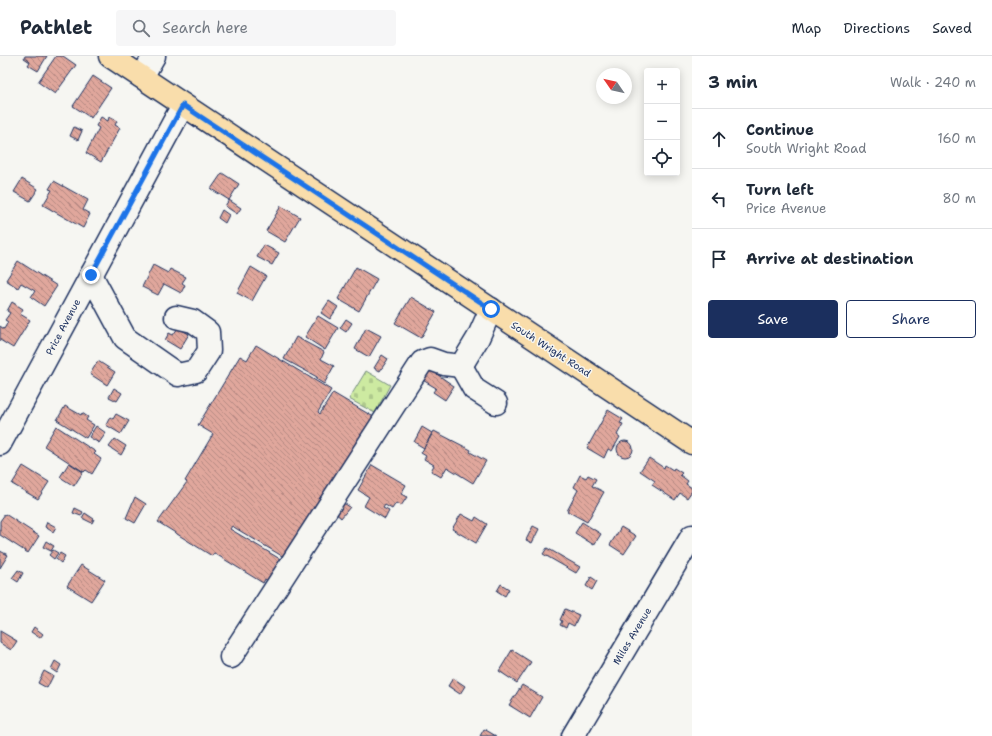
<!DOCTYPE html>
<html lang="en">
<head>
<meta charset="utf-8">
<style>
	body { margin:0; font-family:"Shantell Sans",sans-serif; background:#f6f6f7; color:#1f2937 }
	.controls { position:absolute; right:12px; top:12px; display:grid; overflow:hidden; border-radius:4px; box-shadow:0 2px 10px #0003 }
	.controls button { width:36px; height:36px; display:grid; place-items:center; padding:0; border:0; border-bottom:1px solid #e0e1e3; background:#fff; color:#1f2937; font:20px sans-serif }
	.compass { position:absolute; left:596px; top:12px; width:36px; height:36px; border-radius:50%; background:#fff; box-shadow:0 2px 10px #0003; rotate:304deg }
	.stop { position:absolute; width:12px; height:12px; margin:-9px; border:3px solid #1a73e8; border-radius:50%; background:#fff }
	.stop.end { background:#1a73e8; border-color:#fff; box-shadow:0 1px 4px #0008 }
	.list { margin:0; padding:0; list-style:none }
	h2 { display:flex; justify-content:space-between; align-items:center; height:52px; margin:0; padding:0 16px; font-size:17px }
	h2 small { font-size:13px; font-weight:400; color:#747a83 }
	.list li { display:grid; grid-template-columns:26px 1fr auto; gap:12px; align-items:center; box-sizing:border-box; height:60px; padding:0 16px; border-top:1px solid #e0e1e3 }
	.list b { display:block; font-size:15px; white-space:nowrap }
	.list p { margin:0; font-size:13px; white-space:nowrap; color:#747a83 }
	.list em { font-size:13px; font-style:normal; color:#747a83 }
	.actions { display:flex; gap:8px; padding:12px 16px }
	.actions a { flex:1; padding:9px 0; border:1px solid #1b2f5e; border-radius:4px; text-align:center; font-size:14px; color:#1b2f5e }
	.actions .main { background:#1b2f5e; color:#fff }
	.icon { flex:none; width:22px; height:22px; fill:none; stroke:currentColor; stroke-width:2; stroke-linecap:round; stroke-linejoin:round }
	.map { position:relative; flex:none; width:692px; height:680px; overflow:hidden }
	header { display:flex; align-items:center; gap:24px; box-sizing:border-box; height:56px; padding:0 20px; background:#fff; border-bottom:1px solid #e0e1e3 }
	header strong { font-size:19px }
	nav { display:flex; gap:22px; margin-inline-start:auto; font-size:14px }
	.search { width:280px; height:36px; background:#f6f6f7; display:flex; align-items:center; gap:10px; box-sizing:border-box; padding:0 14px; border-radius:4px; color:#747a83; font-size:15px }
	main { display:flex }
	aside { flex:1; background:#fff }
	.map>svg:first-child { display:block }
</style>
</head>
<body>
<header>
<strong>Pathlet</strong>
<div class="search"><svg class="icon" aria-label="search" viewBox="0 0 24 24"><circle cx="10" cy="10" r="6"/><path d="M15 15l6 6"/></svg>Search here</div>
<nav><a>Map</a><a>Directions</a><a>Saved</a></nav>
</header>
<main>
<div class="map">
<svg width="692" height="680" viewBox="0 0 692 680">
	<defs>
		<pattern id="cemetery-stones" width="16" height="16" patternUnits="userSpaceOnUse"><rect width="16" height="16" fill="#cdeaa1"/><path d="M2 7V4a2 2 0 0 1 4 0v3zM10 15v-3a2 2 0 0 1 4 0v3z" fill="#afc98d"/></pattern>
		<pattern id="building-back-hatch" width="6" height="6" patternUnits="userSpaceOnUse"><rect width="6" height="6" fill="#e0a79c"/><path d="M-1 5l2 2M0 0l6 6M5-1l2 2" fill="none" stroke="#b58882"/></pattern>
	</defs>
	<rect width="100%" height="100%" fill="#f6f6f2"/>
	<filter id="ink" filterUnits="userSpaceOnUse"><feTurbulence type="fractalNoise" baseFrequency=".025" numOctaves="2"/><feDisplacementMap in="SourceGraphic" scale="8" xChannelSelector="R" yChannelSelector="G"/><feConvolveMatrix kernelMatrix="1 2 1 2 8 2 1 2 1" color-interpolation-filters="sRGB"/></filter>
	<g filter="url(#ink)">
		<path fill="url(#cemetery-stones)" stroke="#748c80" d="M 366,315 L 390,329 L 375,357 L 349,343 Z"/>
		<g fill="url(#building-back-hatch)" stroke="#1b2f5e">
			<path d="M 25,0 L 47,0 L 38,15 L 28,9 L 30,6 L 24,2 Z"/>
			<path d="M 56,0 L 63,0 L 76,9 L 55,38 L 38,26 Z"/>
			<path d="M 93,20 L 111,32 L 91,62 L 73,50 Z"/>
			<path d="M 101,61 L 108,65 L 109,61 L 117,65 L 115,69 L 120,72 L 101,106 L 86,97 L 99,72 L 96,70 Z"/>
			<path d="M 74,71 L 82,75 L 78,84 L 70,80 Z"/>
			<path d="M 222,117 L 239,128 L 229,144 L 211,133 Z"/>
			<path d="M 22,123 L 38,133 L 30,145 L 14,136 Z"/>
			<path d="M 54,125 L 88,144 L 83,154 L 90,158 L 83,172 L 43,149 L 52,134 L 49,133 Z"/>
			<path d="M 229,144 L 241,152 L 237,158 L 225,150 Z"/>
			<path d="M 281,150 L 300,161 L 285,186 L 266,175 Z"/>
			<path d="M 222,154 L 229,159 L 225,167 L 218,162 Z"/>
			<path d="M 264,189 L 279,197 L 272,209 L 257,201 Z"/>
			<path d="M 18,205 L 57,230 L 44,250 L 31,241 L 35,235 L 21,227 L 18,232 L 6,224 Z"/>
			<path d="M 153,209 L 168,217 L 170,213 L 186,221 L 182,227 L 185,229 L 181,237 L 164,228 L 158,239 L 142,231 Z"/>
			<path d="M 251,211 L 266,220 L 252,245 L 237,237 Z"/>
			<path d="M 356,211 L 377,223 L 359,255 L 338,243 Z"/>
			<path d="M 411,241 L 436,256 L 421,282 L 395,267 Z"/>
			<path d="M 329,245 L 338,251 L 330,263 L 321,257 Z"/>
			<path d="M 12,246 L 23,253 L 20,258 L 30,264 L 13,292 L 0,284 L 0,270 L 4,273 L 8,266 L 5,264 L 10,257 L 7,255 Z"/>
			<path d="M 318,260 L 338,272 L 325,294 L 305,281 Z"/>
			<path d="M 346,263 L 352,267 L 346,276 L 340,272 Z"/>
			<path d="M 178,272 L 189,278 L 180,293 L 165,284 L 169,277 L 173,279 Z"/>
			<path d="M 366,272 L 381,280 L 369,301 L 355,293 Z"/>
			<path d="M 296,281 L 324,296 L 321,303 L 334,310 L 324,328 L 316,323 L 317,321 L 284,303 Z"/>
			<path d="M 256,289 L 331,334 L 318,356 L 320,358 L 333,337 L 377,363 L 368,377 L 364,374 L 287,503 L 232,470 L 230,473 L 285,506 L 272,528 L 265,523 L 263,527 L 214,497 L 212,500 L 158,466 L 187,426 L 185,425 L 213,378 L 198,369 L 240,300 L 247,304 Z"/>
			<path d="M 382,299 L 388,303 L 380,315 L 374,312 Z"/>
			<path d="M 98,305 L 115,316 L 107,329 L 90,318 Z"/>
			<path d="M 428,312 L 454,330 L 445,344 L 433,336 L 436,332 L 421,323 Z"/>
			<path d="M 114,332 L 122,337 L 117,345 L 109,341 Z"/>
			<path d="M 65,350 L 81,359 L 82,357 L 88,361 L 86,364 L 94,369 L 86,382 L 57,364 Z"/>
			<path d="M 608,354 L 623,363 L 620,367 L 623,368 L 617,379 L 620,381 L 612,395 L 608,393 L 604,402 L 587,392 Z"/>
			<path d="M 116,358 L 129,365 L 121,378 L 106,369 L 110,361 L 113,363 Z"/>
			<path d="M 56,370 L 96,396 L 94,398 L 101,403 L 92,418 L 86,414 L 84,416 L 44,390 Z"/>
			<path d="M 96,370 L 106,377 L 99,387 L 89,381 Z"/>
			<path d="M 422,371 L 432,377 L 424,392 L 414,386 Z"/>
			<path d="M 434,375 L 471,394 L 470,396 L 486,405 L 473,427 L 447,411 L 441,421 L 431,415 L 434,409 L 424,403 L 426,400 L 421,397 Z"/>
			<path d="M 115,383 L 126,390 L 121,399 L 109,391 Z"/>
			<circle cx="625" cy="393" r="8"/>
			<path d="M 649,402 L 664,412 L 665,409 L 673,414 L 674,412 L 682,417 L 680,419 L 688,425 L 686,428 L 692,432 L 692,435 L 687,442 L 680,437 L 675,444 L 652,429 L 655,425 L 640,415 Z"/>
			<path d="M 69,407 L 83,416 L 74,430 L 60,421 Z"/>
			<path d="M 372,409 L 406,429 L 401,438 L 407,441 L 401,450 L 396,447 L 392,453 L 385,449 L 383,452 L 389,455 L 385,463 L 364,450 L 369,441 L 358,434 Z"/>
			<path d="M 23,410 L 49,426 L 38,443 L 12,428 Z"/>
			<path d="M 580,419 L 586,422 L 588,419 L 596,423 L 592,430 L 604,436 L 587,466 L 567,455 L 578,434 L 574,431 Z"/>
			<path d="M 135,441 L 146,448 L 135,467 L 126,462 Z"/>
			<path d="M 342,446 L 350,451 L 341,462 L 334,456 Z"/>
			<path d="M 75,452 L 83,456 L 81,460 L 73,457 Z"/>
			<path d="M 85,457 L 94,463 L 92,467 L 82,462 Z"/>
			<path d="M 5,458 L 39,480 L 28,497 L 0,479 L 0,465 Z"/>
			<path d="M 461,458 L 474,465 L 476,461 L 487,468 L 476,487 L 452,473 Z"/>
			<path d="M 47,466 L 56,471 L 53,476 L 45,471 Z"/>
			<path d="M 582,466 L 601,478 L 594,489 L 575,477 Z"/>
			<path d="M 533,470 L 539,473 L 532,487 L 526,484 Z"/>
			<path d="M 621,471 L 636,480 L 624,498 L 610,489 Z"/>
			<path d="M 46,485 L 54,490 L 51,495 L 43,491 Z"/>
			<path d="M 547,492 L 580,511 L 576,517 L 543,498 Z"/>
			<path d="M 53,494 L 58,497 L 54,503 L 49,499 Z"/>
			<path d="M 0,495 L 8,499 L 0,512 Z"/>
			<path d="M 60,497 L 65,500 L 61,507 L 56,503 Z"/>
			<path d="M 81,509 L 105,524 L 91,545 L 67,530 Z"/>
			<path d="M 18,514 L 23,517 L 18,526 L 12,522 Z"/>
			<path d="M 591,521 L 597,525 L 592,534 L 586,530 Z"/>
			<path d="M 501,528 L 509,533 L 505,540 L 497,535 Z"/>
			<path d="M 565,553 L 579,559 L 574,570 L 568,567 L 566,572 L 560,569 L 562,565 L 560,564 Z"/>
			<path d="M 34,571 L 43,578 L 40,582 L 31,576 Z"/>
			<path d="M 0,575 L 17,585 L 11,594 L 0,587 Z"/>
			<path d="M 512,594 L 531,606 L 517,627 L 499,615 Z"/>
			<path d="M 55,605 L 61,609 L 57,617 L 51,613 Z"/>
			<path d="M 44,615 L 53,620 L 47,632 L 38,627 Z"/>
			<path d="M 453,622 L 465,630 L 460,638 L 448,630 Z"/>
			<path d="M 522,629 L 542,641 L 530,662 L 509,649 Z"/>
			<path d="M 484,673 L 496,680 L 480,680 Z"/>
		</g>
		<g fill="none" stroke-linecap="round" stroke-linejoin="round">
			<defs>
				<g id="minor">
					<path d="M 142,21 L 154,0"/>
					<path d="M 91,219 L 125,282 L 178,319 L 196,315 L 209,295 L 208,276 L 193,265 L 176,261"/>
					<path d="M 461,310 L 474,333 L 496,347"/>
					<path d="M 0,388 L 183,49"/>
					<path d="M 231,601 L 422,306 L 430,303 L 444,308 L 461,310 L 478,282 L 491,253"/>
					<path d="M 573,680 L 692,480"/>
				</g>
				<path id="major" d="M 110,0 L 692,387"/>
			</defs>
			<use href="#minor" stroke="#1b2f5e" stroke-width="25"/>
			<use href="#major" stroke="#1b2f5e" stroke-width="25"/>
			<use href="#minor" stroke="#f6f6f2" stroke-width="22"/>
			<use href="#major" stroke="#f9ddab" stroke-width="22"/>
		</g>
	</g>
	<g fill="none" stroke-linecap="round" stroke-linejoin="round" filter="url(#ink)">
		<path stroke="#1a73e8" stroke-width="5" d="M 91,219 L 183,49 L 491,253"/>
	</g>
	<g text-anchor="middle" dominant-baseline="central" stroke-width="3" stroke-linejoin="round" paint-order="stroke">
		<g font-size="10" fill="#1b2f5e" stroke="#f6f6f2">
			<text transform="translate(63 271) rotate(-62)">Price Avenue</text>
			<text transform="translate(551 293) rotate(33)">South Wright Road</text>
			<text transform="translate(632 580) rotate(-59)">Miles Avenue</text>
		</g>
	</g>
</svg>
<div class="controls">
<button>+</button>
<button>−</button>
<button><svg class="icon" aria-label="locate" viewBox="0 0 24 24"><circle cx="12" cy="12" r="6"/><path d="M12 2v4M12 18v4M2 12h4M18 12h4"/></svg></button>
</div>
<svg class="compass" viewBox="-18 -18 36 36"><path d="M0-13l5 13h-10z" fill="#e53935"/><path d="M0 13l5-13h-10z" fill="#747a83"/></svg>
<div class="stop" style="left:491px;top:253px"></div>
<div class="stop end" style="left:91px;top:219px"></div>
</div>
<aside>
<h2>3 min<small>Walk · 240 m</small></h2>
<ul class="list">
<li><svg class="icon" aria-label="ahead" viewBox="0 0 24 24"><path d="M12 20V5M6 11l6-6 6 6"/></svg><div><b>Continue</b><p>South Wright Road</p></div><em>160 m</em></li>
<li><svg class="icon" aria-label="left" viewBox="0 0 24 24"><path d="M17 20v-9H6M10 6l-5 5 5 5"/></svg><div><b>Turn left</b><p>Price Avenue</p></div><em>80 m</em></li>
<li><svg class="icon" aria-label="arrive" viewBox="0 0 24 24"><path d="M6 21V4h12l-3 4 3 4H6"/></svg><div><b>Arrive at destination</b></div></li>
</ul>
<div class="actions"><a class="main">Save</a><a>Share</a></div>
</aside>
</main>
</body>
</html>
